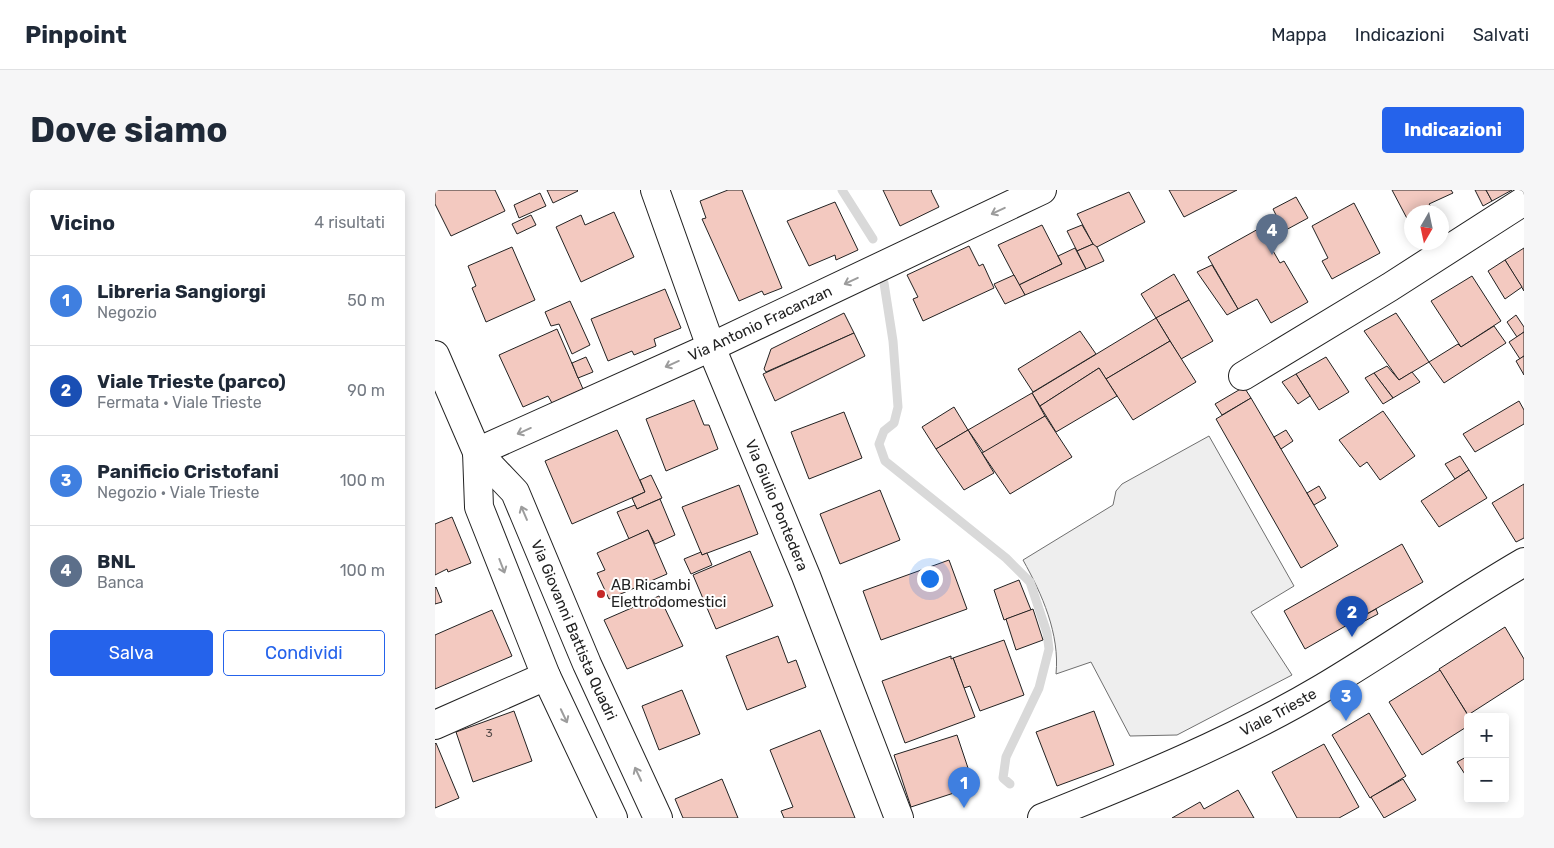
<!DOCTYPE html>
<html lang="it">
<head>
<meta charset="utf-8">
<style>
	body { margin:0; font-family:Rubik,sans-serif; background:#f6f6f7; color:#1f2937 }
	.controls { position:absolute; right:15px; bottom:15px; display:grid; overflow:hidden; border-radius:5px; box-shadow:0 2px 12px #0003 }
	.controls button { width:45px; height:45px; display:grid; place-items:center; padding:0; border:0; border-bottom:1px solid #e0e1e3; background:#fff; color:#1f2937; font:25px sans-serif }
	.compass { position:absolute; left:969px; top:15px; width:45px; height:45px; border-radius:50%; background:#fff; box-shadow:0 2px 12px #0003; rotate:189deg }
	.you { position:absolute; left:494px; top:388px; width:18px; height:18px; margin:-12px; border:4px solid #fff; border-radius:50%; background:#1a73e8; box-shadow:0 0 0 8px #1a73e833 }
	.badge { display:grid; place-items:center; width:32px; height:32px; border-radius:50%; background:#2563eb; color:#fff; font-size:16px; font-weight:700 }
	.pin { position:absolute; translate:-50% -41px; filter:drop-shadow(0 1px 2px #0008) }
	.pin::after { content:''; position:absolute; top:26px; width:18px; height:15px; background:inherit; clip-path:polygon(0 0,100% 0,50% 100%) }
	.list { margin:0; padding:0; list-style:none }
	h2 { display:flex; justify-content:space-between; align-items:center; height:65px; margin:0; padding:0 20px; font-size:21px }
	h2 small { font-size:16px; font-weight:400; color:#747a83 }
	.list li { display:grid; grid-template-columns:32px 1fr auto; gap:15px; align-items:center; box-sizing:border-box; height:90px; padding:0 20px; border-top:1px solid #e0e1e3 }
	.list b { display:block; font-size:19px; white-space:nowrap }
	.list p { margin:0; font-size:16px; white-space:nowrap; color:#747a83 }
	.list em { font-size:16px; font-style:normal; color:#747a83 }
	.actions { display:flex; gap:10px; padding:15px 20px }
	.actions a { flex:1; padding:11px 0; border:1px solid #2563eb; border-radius:5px; text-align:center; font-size:18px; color:#2563eb }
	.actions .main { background:#2563eb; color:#fff }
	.map { position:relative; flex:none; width:1089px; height:628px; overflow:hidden; border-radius:5px }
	header { display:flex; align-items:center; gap:30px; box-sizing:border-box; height:70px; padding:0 25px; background:#fff; border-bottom:1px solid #e0e1e3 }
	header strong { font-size:24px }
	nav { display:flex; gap:28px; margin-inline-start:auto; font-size:18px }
	.intro { display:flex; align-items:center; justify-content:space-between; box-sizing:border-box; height:120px; padding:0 30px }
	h1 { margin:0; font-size:35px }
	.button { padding:12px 22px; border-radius:5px; background:#2563eb; color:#fff; font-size:18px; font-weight:700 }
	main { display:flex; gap:30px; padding:0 30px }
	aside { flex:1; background:#fff; border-radius:5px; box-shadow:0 2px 12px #0003 }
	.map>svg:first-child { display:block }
</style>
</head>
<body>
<header>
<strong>Pinpoint</strong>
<nav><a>Mappa</a><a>Indicazioni</a><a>Salvati</a></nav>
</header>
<div class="intro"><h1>Dove siamo</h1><a class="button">Indicazioni</a></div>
<main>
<aside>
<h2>Vicino<small>4 risultati</small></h2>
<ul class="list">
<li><span class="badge" style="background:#3f7fe0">1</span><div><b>Libreria Sangiorgi</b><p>Negozio</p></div><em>50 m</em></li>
<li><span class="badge" style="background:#1a4fb4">2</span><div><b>Viale Trieste (parco)</b><p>Fermata · Viale Trieste</p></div><em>90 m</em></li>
<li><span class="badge" style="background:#3f7fe0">3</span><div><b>Panificio Cristofani</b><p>Negozio · Viale Trieste</p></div><em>100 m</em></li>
<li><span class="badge" style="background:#5c6f8a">4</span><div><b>BNL</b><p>Banca</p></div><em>100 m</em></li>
</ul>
<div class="actions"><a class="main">Salva</a><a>Condividi</a></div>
</aside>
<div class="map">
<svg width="1089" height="628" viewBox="0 0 1089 628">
	<rect width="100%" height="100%" fill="#fff"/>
	<path fill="#eee" stroke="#6f6f6f" d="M 774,246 L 859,396 L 816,422 L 857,485 L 742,545 L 695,546 L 656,472 L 621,484 C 625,444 607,404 588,370 L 678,315 L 681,301 L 687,294 Z"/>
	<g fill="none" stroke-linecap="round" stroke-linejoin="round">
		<g stroke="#d9d9d9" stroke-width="9">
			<path d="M 407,0 L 438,49"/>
			<path d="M 449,93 L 458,151 L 463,217 L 459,233 L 449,241 L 444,254 L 450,271 L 571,368 L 595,392 L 612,443 L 614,459 L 604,498 L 571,567 L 568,588 L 575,594"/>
		</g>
	</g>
	<g fill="#f3c9c0" stroke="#222">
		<path d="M 0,0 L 60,0 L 70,21 L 16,46 L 0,14 Z"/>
		<path d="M 112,0 L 142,0 L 143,1 L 118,13 Z"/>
		<path d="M 293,0 L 307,0 L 347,98 L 329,105 L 327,101 L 304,111 L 267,29 L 271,28 L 265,11 Z"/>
		<path d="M 448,0 L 497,0 L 496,1 L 504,17 L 465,36 Z"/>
		<path d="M 734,0 L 802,0 L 749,27 Z"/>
		<path d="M 957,0 L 1016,0 L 1018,3 L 994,14 L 1000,22 L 976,22 L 976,36 Z"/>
		<path d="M 1040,0 L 1051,0 L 1057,11 L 1048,16 Z"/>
		<path d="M 1051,0 L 1077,0 L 1057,11 Z"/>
		<path d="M 694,2 L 710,32 L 660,58 L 642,24 Z"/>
		<path d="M 105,3 L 111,16 L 84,28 L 79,15 Z"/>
		<path d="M 861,7 L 873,28 L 849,41 L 838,19 Z"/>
		<path d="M 400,12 L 423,60 L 401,70 L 400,65 L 374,76 L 352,31 Z"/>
		<path d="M 919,13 L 945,63 L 897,89 L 887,71 L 893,68 L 877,36 Z"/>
		<path d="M 179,22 L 199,67 L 146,92 L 121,37 L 146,25 L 150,35 Z"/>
		<path d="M 96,25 L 101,35 L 82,44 L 77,34 Z"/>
		<path d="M 607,35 L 627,74 L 584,95 L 563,55 Z"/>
		<path d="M 647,35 L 658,54 L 642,61 L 632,41 Z"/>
		<path d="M 825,38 L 845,73 L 849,71 L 873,112 L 836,133 L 822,109 L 803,119 L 773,67 Z"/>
		<path d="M 658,54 L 662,57 L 669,71 L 651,79 L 642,61 Z"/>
		<path d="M 534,56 L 544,76 L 548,74 L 559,98 L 488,131 L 478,109 L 483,107 L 472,85 Z"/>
		<path d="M 77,57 L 100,110 L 51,132 L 37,98 L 41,96 L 33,76 Z"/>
		<path d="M 640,58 L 651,79 L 590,105 L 584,95 L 627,74 L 623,66 Z"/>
		<path d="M 1089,58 L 1089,101 L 1070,70 Z"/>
		<path d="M 1070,70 L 1087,97 L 1070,109 L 1053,81 Z"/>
		<path d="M 777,75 L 803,119 L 792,125 L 762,82 Z"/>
		<path d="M 739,84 L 754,110 L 721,128 L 706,104 Z"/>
		<path d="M 579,85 L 590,105 L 570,114 L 559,94 Z"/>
		<path d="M 1037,86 L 1066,131 L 1026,157 L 996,111 Z"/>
		<path d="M 230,99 L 246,138 L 219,149 L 221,156 L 199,165 L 197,161 L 173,171 L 156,129 Z"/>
		<path d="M 754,110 L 778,151 L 746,169 L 721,128 Z"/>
		<path d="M 135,111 L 155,155 L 137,164 L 124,134 L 116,136 L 110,122 Z"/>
		<path d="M 409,123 L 419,143 L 331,182 L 329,179 L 336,159 Z"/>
		<path d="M 961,123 L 994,172 L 964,190 L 929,141 Z"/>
		<path d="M 1081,125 L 1089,137 L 1089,142 L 1082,147 L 1072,132 Z"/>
		<path d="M 721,128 L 735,151 L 671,189 L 664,178 L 605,216 L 597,203 Z"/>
		<path d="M 1059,136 L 1071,153 L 1009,193 L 994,172 L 1023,154 L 1026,157 Z"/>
		<path d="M 122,139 L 148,199 L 117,213 L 113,206 L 88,217 L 64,165 Z"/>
		<path d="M 645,141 L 661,164 L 598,202 L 583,179 Z"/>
		<path d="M 1089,142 L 1089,166 L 1085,169 L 1074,152 Z"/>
		<path d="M 419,143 L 430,166 L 340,211 L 328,184 Z"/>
		<path d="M 735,151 L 761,192 L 698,230 L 671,189 Z"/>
		<path d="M 1089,166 L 1089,185 L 1081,171 Z"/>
		<path d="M 151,167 L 158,182 L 143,188 L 137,173 Z"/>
		<path d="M 891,167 L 914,202 L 884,220 L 861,184 Z"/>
		<path d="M 952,176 L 964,190 L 977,182 L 985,192 L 958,208 L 939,183 Z"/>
		<path d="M 664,178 L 682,206 L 621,242 L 605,216 Z"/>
		<path d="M 939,183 L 958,208 L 948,214 L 930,188 Z"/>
		<path d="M 861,184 L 875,206 L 863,214 L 847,192 Z"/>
		<path d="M 809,197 L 816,208 L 787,225 L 780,214 Z"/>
		<path d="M 597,203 L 610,226 L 549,263 L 533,240 Z"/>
		<path d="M 816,208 L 903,356 L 866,378 L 781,229 Z"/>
		<path d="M 259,210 L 269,235 L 274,235 L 283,259 L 231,281 L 211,229 Z"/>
		<path d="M 1084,211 L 1089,220 L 1089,234 L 1040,262 L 1028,244 Z"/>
		<path d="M 519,217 L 533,240 L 501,259 L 487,237 Z"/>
		<path d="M 948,221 L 980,266 L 945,290 L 932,272 L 925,277 L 904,250 Z"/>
		<path d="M 409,222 L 427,268 L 374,289 L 356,242 Z"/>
		<path d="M 610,226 L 637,267 L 575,304 L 547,263 Z"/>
		<path d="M 182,240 L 210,302 L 137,334 L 110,271 Z"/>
		<path d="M 533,240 L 559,283 L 529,300 L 501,259 Z"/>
		<path d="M 851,240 L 858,251 L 846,259 L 839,247 Z"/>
		<path d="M 1025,266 L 1034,280 L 1020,289 L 1010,274 Z"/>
		<path d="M 1034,280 L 1052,308 L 1004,337 L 986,311 Z"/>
		<path d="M 216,285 L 227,308 L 202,319 L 197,308 L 210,302 L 205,290 Z"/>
		<path d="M 1089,294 L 1089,348 L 1081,352 L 1057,313 Z"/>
		<path d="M 304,295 L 323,344 L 267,365 L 247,317 Z"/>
		<path d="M 884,296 L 891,308 L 879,315 L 872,303 Z"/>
		<path d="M 445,300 L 465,350 L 405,374 L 385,324 Z"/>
		<path d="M 225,309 L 240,345 L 220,354 L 213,340 L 194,349 L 182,322 L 200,315 L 202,319 Z"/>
		<path d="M 17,327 L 36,373 L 13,382 L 12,379 L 0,385 L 0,334 Z"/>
		<path d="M 213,340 L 232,384 L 174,409 L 162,383 L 170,380 L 162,363 Z"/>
		<path d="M 967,354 L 988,392 L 870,459 L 849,421 Z"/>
		<path d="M 315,361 L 338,416 L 281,439 L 258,385 Z"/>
		<path d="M 266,362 L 267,365 L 272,363 L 277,375 L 256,384 L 249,369 Z"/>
		<path d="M 514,370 L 532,419 L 446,450 L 428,401 Z"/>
		<path d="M 584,390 L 596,420 L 569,430 L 559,400 Z"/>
		<path d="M 1,397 L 7,412 L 0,414 L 0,398 Z"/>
		<path d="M 224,406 L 248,456 L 192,479 L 169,430 Z"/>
		<path d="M 598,419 L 608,450 L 581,460 L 571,429 Z"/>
		<path d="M 941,419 L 943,424 L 920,436 L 918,432 Z"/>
		<path d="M 57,420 L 77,466 L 0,499 L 0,445 Z"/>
		<path d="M 1070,437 L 1089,469 L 1089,489 L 1033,525 L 1004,479 Z"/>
		<path d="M 343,446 L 353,473 L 361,470 L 371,497 L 312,520 L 291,466 Z"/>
		<path d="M 569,450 L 589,505 L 545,521 L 535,496 L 529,498 L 518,468 Z"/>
		<path d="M 516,466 L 516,469 L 518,468 L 540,527 L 470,553 L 447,491 Z"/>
		<path d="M 1005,480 L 1034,527 L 1033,536 L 987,565 L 954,512 Z"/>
		<path d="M 247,500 L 265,544 L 224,560 L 207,516 Z"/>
		<path d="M 79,521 L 97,571 L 38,592 L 21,542 Z"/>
		<path d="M 659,521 L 679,575 L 622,596 L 601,542 Z"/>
		<path d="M 934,523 L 971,586 L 935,608 L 897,545 Z"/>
		<path d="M 385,540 L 420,628 L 349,628 L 346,621 L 358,617 L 335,560 Z"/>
		<path d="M 522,545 L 533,578 L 522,581 L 528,600 L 476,617 L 459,565 Z"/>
		<path d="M 1,553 L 24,608 L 0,618 L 0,554 Z"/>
		<path d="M 889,554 L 924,617 L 904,628 L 862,628 L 837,582 Z"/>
		<path d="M 1033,566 L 1033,589 L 1022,572 Z"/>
		<path d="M 287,589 L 303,628 L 248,628 L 240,609 Z"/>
		<path d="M 968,589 L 981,610 L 949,628 L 936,607 Z"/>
		<path d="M 803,600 L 819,628 L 737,628 L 765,612 L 769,619 Z"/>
	</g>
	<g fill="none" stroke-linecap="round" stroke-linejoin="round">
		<defs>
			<g id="minor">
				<path id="s1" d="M 220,0 L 276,157 L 371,386 L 464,628"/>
				<path d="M 808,186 L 955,97 L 1089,11"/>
				<path id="s2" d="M 42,262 L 276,157 L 607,0"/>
				<path d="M 0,535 L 111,486"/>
			</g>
			<g id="major">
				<path id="s3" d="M 0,165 L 42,262 L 80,302 L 152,474 L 223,628"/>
				<path d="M 42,262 L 44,317 L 111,486 L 178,628"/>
				<path id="s4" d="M 607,628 C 702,590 798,551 886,499 C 955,458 1020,412 1089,372"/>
			</g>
		</defs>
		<use href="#minor" stroke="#222" stroke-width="30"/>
		<use href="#major" stroke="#222" stroke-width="30"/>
		<use href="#minor" stroke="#fff" stroke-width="28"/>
		<use href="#major" stroke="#fff" stroke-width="28"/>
	</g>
	<defs><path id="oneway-shaft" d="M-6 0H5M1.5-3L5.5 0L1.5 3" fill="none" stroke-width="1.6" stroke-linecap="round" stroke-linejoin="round" transform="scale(1.25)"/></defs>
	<g stroke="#9c9c9c">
		<use href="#oneway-shaft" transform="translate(563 21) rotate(155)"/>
		<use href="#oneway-shaft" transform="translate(416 91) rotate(155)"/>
		<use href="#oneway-shaft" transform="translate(237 174) rotate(156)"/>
		<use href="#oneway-shaft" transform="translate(89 241) rotate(156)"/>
		<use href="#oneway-shaft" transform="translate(89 323) rotate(-113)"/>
		<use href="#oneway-shaft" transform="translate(67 376) rotate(69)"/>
		<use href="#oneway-shaft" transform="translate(129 526) rotate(65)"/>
		<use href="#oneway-shaft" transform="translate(203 584) rotate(-115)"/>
	</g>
	<circle fill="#c62828" stroke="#fff" stroke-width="2" cx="166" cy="404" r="5"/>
	<g text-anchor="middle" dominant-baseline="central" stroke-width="4" stroke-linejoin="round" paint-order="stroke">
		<g font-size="12" fill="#564c4a">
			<text x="54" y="543">3</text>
		</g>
		<g font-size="15" fill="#222" stroke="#fff">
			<text stroke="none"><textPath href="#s2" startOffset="311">Via Antonio Fracanzan</textPath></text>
			<text stroke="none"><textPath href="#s1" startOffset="338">Via Giulio Pontedera</textPath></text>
			<text stroke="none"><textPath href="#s3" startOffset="311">Via Giovanni Battista Quadri</textPath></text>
			<text stroke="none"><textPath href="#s4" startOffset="259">Viale Trieste</textPath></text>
		</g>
		<g font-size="15" fill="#222" stroke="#fff" text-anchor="start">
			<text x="176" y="395">AB Ricambi<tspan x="176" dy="17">Elettrodomestici</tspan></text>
		</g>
	</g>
</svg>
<div class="controls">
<button>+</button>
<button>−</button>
</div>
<svg class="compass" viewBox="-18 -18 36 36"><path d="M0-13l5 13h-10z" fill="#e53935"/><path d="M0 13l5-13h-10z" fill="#747a83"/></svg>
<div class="you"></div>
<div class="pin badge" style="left:529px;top:618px;background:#3f7fe0">1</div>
<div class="pin badge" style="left:917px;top:447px;background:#1a4fb4">2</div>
<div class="pin badge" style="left:911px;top:531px;background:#3f7fe0">3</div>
<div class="pin badge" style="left:837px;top:65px;background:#5c6f8a">4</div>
</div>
</main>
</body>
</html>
